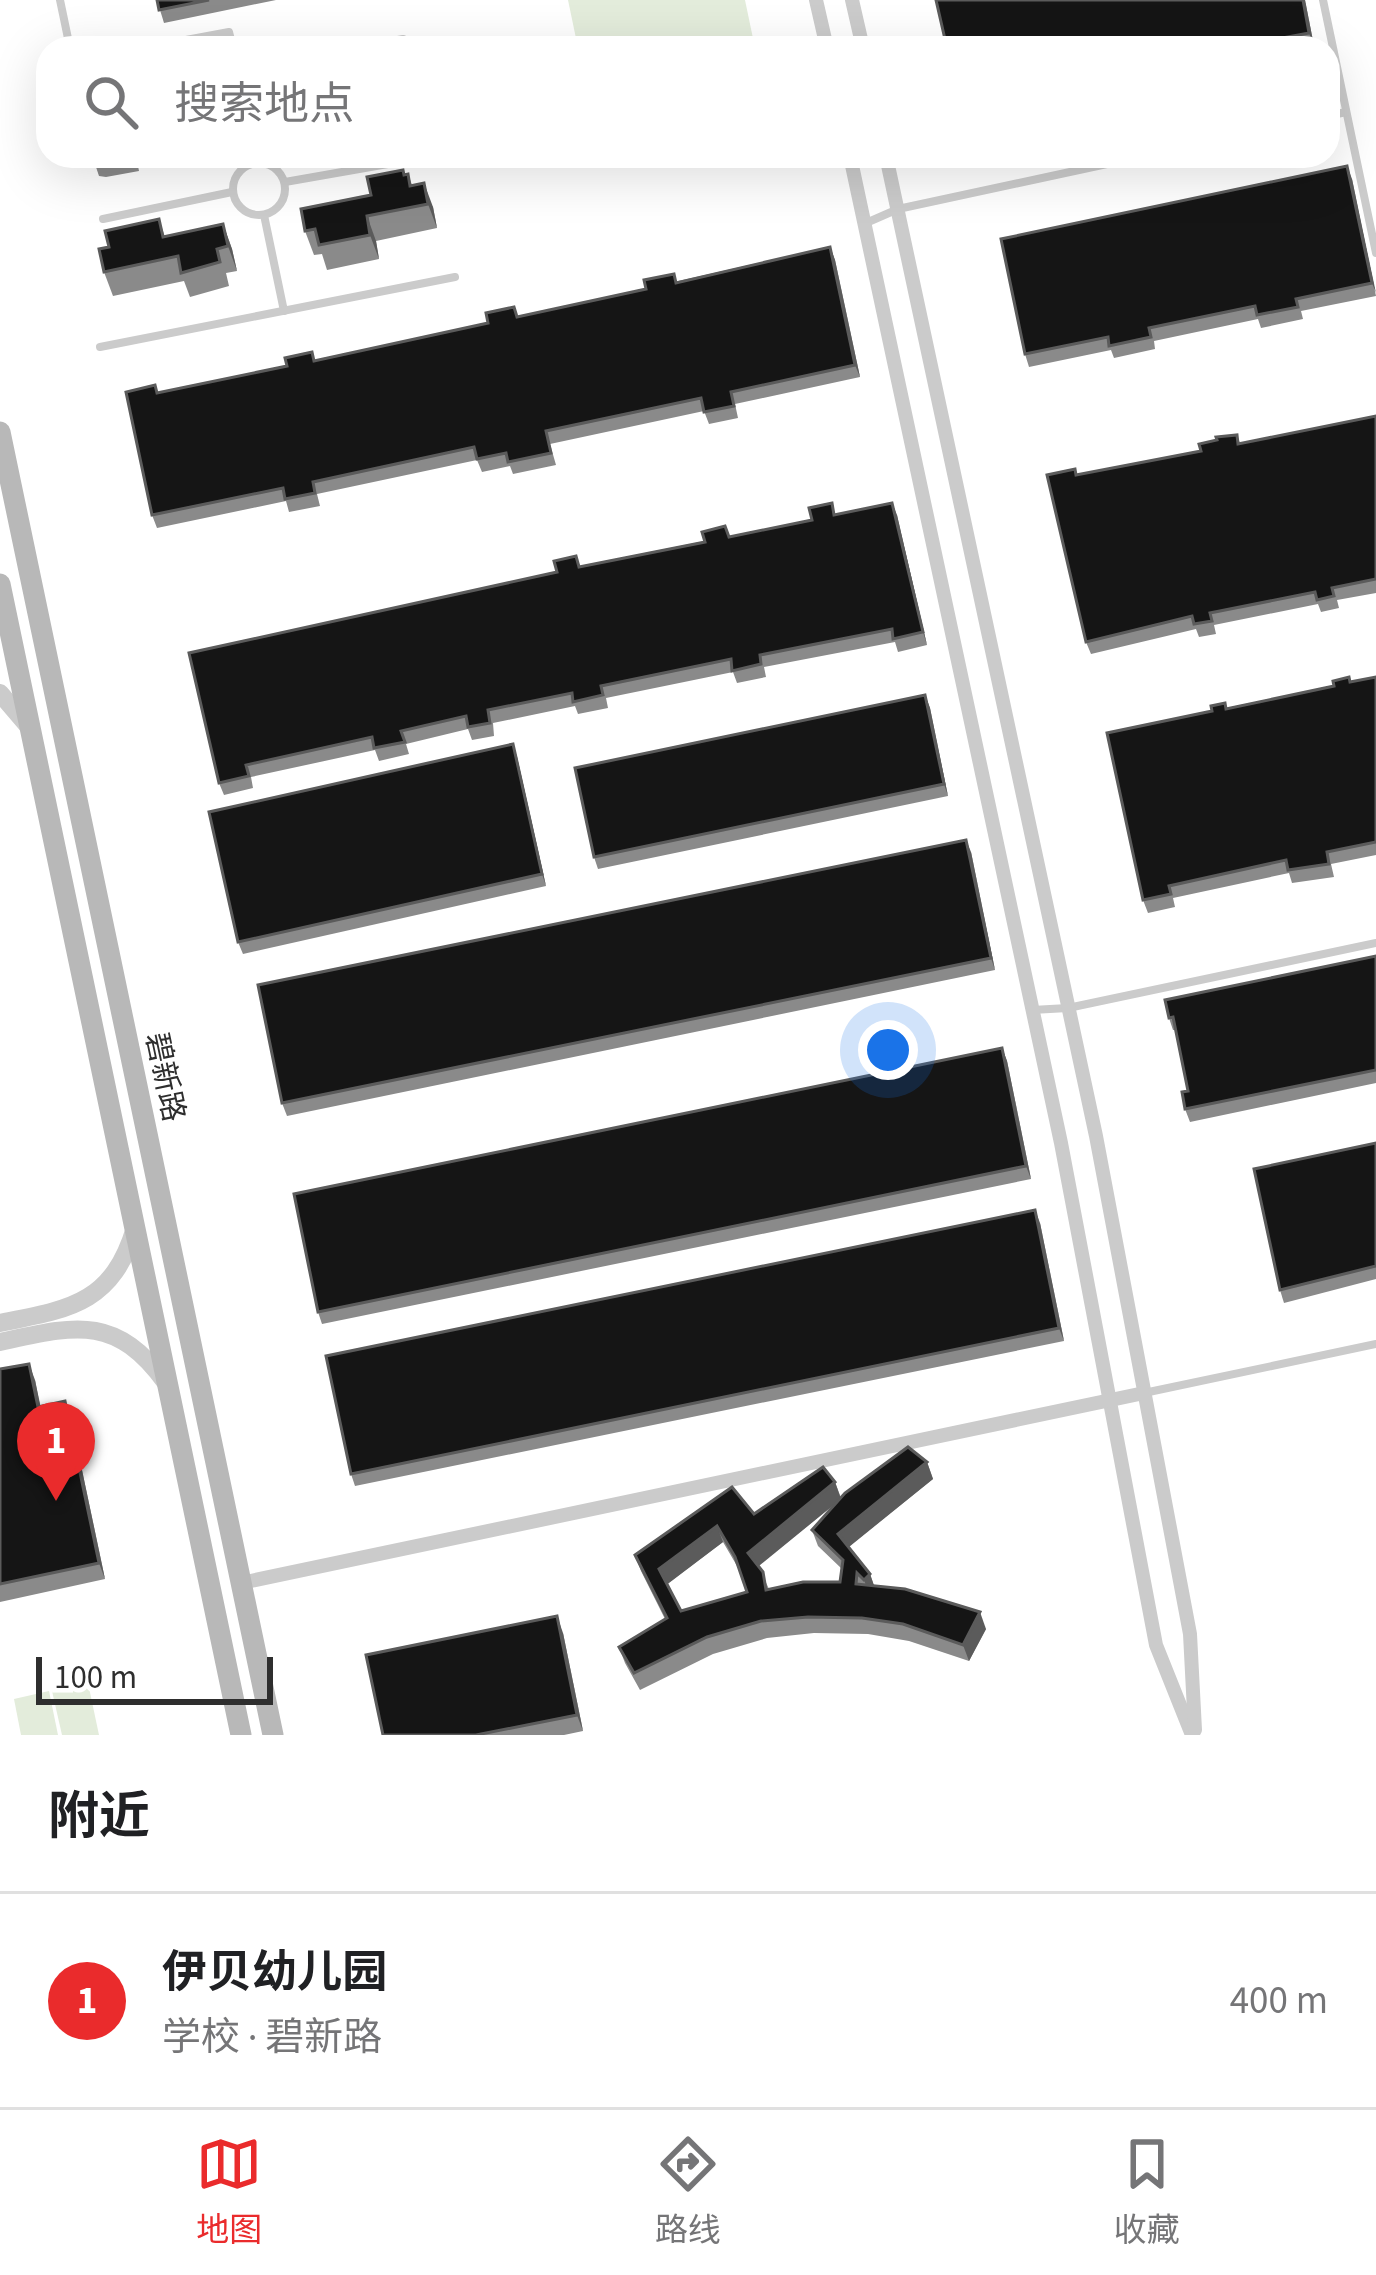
<!DOCTYPE html>
<html lang="zh">
<head>
<meta charset="utf-8">
<style>
	body { margin:0; font-family:"Source Sans 3","Noto Sans SC",sans-serif; background:#f6f6f6; color:#202124 }
	.scale { position:absolute; left:36px; bottom:30px; width:237px; box-sizing:border-box; padding-left:12px; border:6px solid #2e2e2e; border-top:0; font-size:33px; line-height:42px; white-space:nowrap; color:#2e2e2e; -webkit-text-stroke:9px #fff; paint-order:stroke }
	.you { position:absolute; left:888px; top:1050px; width:42px; height:42px; margin:-30px; border:9px solid #fff; border-radius:50%; background:#1a73e8; box-shadow:0 0 0 18px #1a73e833 }
	.badge { display:grid; place-items:center; width:78px; height:78px; border-radius:50%; background:#ea2b2c; color:#fff; font-size:39px; font-weight:700 }
	.pin { position:absolute; translate:-50% -99px; filter:drop-shadow(0 3px 6px #0008) }
	.pin::after { content:''; position:absolute; top:63px; width:42px; height:36px; background:inherit; clip-path:polygon(0 0,100% 0,50% 100%) }
	.list { margin:0; padding:0; list-style:none }
	h2 { display:flex; justify-content:space-between; align-items:center; height:156px; margin:0; padding:0 48px; font-size:51px }
	h2 small { font-size:39px; font-weight:400; color:#757577 }
	.list li { display:grid; grid-template-columns:78px 1fr auto; gap:36px; align-items:center; box-sizing:border-box; height:216px; padding:0 48px; border-top:3px solid #e0e0e0 }
	.list b { display:block; font-size:45px; white-space:nowrap }
	.list p { margin:0; font-size:39px; white-space:nowrap; color:#757577 }
	.list em { font-size:39px; font-style:normal; color:#757577 }
	.icon { flex:none; width:66px; height:66px; fill:none; stroke:currentColor; stroke-width:2; stroke-linecap:round; stroke-linejoin:round }
	.map { position:relative; flex:none; width:1376px; height:1735px; overflow:hidden }
	.search { position:absolute; background:#fff; box-shadow:0 12px 48px #0002; left:36px; right:36px; top:36px; height:132px; display:flex; align-items:center; gap:30px; box-sizing:border-box; padding:0 42px; border-radius:36px; color:#757577; font-size:45px }
	.sheet { height:372px; background:#fff }
	nav { display:flex; justify-content:space-around; align-items:center; box-sizing:border-box; height:168px; border-top:3px solid #e0e0e0; background:#fff; font-size:33px; color:#757577 }
	nav a { display:grid; justify-items:center; gap:6px }
	nav .on { color:#ea2b2c }
	.map>svg:first-child { display:block }
</style>
</head>
<body>
<div class="map">
<svg width="1376" height="1735" viewBox="0 0 1376 1735">
	<rect width="100%" height="100%" fill="#fff"/>
	<g fill="#e3ecdb">
		<path d="M 568,0 L 745,0 L 755,48 L 578,48 Z"/>
		<path d="M 88,1683 L 99,1735 L 62,1735 L 52,1691 Z"/>
		<path d="M 49,1691 L 58,1735 L 21,1735 L 14,1699 Z"/>
	</g>
	<g fill="none" stroke-linecap="round" stroke-linejoin="round">
		<g stroke="#cbcbcb" stroke-width="8">
			<path d="M 60,0 L 70,48"/>
			<path d="M 1323,0 L 1376,253"/>
			<path d="M 143,48 L 229,32 L 233,48"/>
			<path d="M 356,48 L 403,39"/>
			<path d="M 1328,116 L 1346,112"/>
			<circle cx="259" cy="189" r="26"/>
			<path d="M 285,182 L 422,158"/>
			<path d="M 264,215 L 284,311"/>
			<path d="M 103,219 L 232,192"/>
			<path d="M 866,223 L 898,209 L 1144,156"/>
			<path d="M 100,347 L 455,277"/>
			<path d="M 1032,1010 L 1068,1008 L 1376,943"/>
			<path d="M 1144,1393 L 1376,1344"/>
		</g>
		<g stroke="#cbcbcb" stroke-width="14">
			<path d="M 816,0 L 827,48"/>
			<path d="M 852,0 L 863,48"/>
			<path d="M 850,156 L 1061,1143 L 1156,1645 L 1192,1735"/>
			<path d="M 886,156 L 1096,1136 L 1190,1634 L 1195,1730"/>
			<path d="M 241,1583 L 1144,1393"/>
		</g>
		<g stroke="#cbcbcb" stroke-width="18">
			<path d="M 0,693 L 28,726"/>
			<path d="M 0,1323 C 70,1309 112,1304 135,1228"/>
			<path d="M 0,1342 C 74,1326 115,1313 166,1383"/>
		</g>
		<g stroke="#b8b8b8" stroke-width="21">
			<path d="M 0,432 L 273,1735"/>
			<path d="M 0,584 L 241,1735"/>
		</g>
	</g>
	<g fill="#8a8a8a" fill-rule="evenodd">
		<path d="M 157,0 L 276,0 L 164,23 Z"/>
		<path d="M 936,0 L 1305,0 L 1314,46 L 1302,48 L 947,48 Z"/>
		<path d="M 82,156 L 136,156 L 139,171 L 106,177 L 99,176 L 95,164 L 86,166 Z"/>
		<path d="M 408,174 L 412,185 L 433,207 L 437,228 L 376,241 L 379,259 L 327,270 L 322,254 L 314,255 L 305,231 Z"/>
		<path d="M 1352,179 L 1376,296 L 1301,311 L 1303,319 L 1261,328 L 1258,319 L 1154,341 L 1155,349 L 1114,358 L 1111,350 L 1029,367 L 1025,354 Z"/>
		<path d="M 159,219 L 165,237 L 223,224 L 232,249 L 237,271 L 226,273 L 229,286 L 190,297 L 184,281 L 113,296 L 104,272 L 109,247 Z"/>
		<path d="M 830,247 L 835,260 L 860,377 L 735,404 L 738,418 L 709,424 L 704,411 L 550,444 L 556,465 L 513,474 L 510,466 L 482,472 L 477,460 L 317,494 L 320,506 L 289,512 L 286,501 L 157,528 L 152,515 L 158,393 L 518,317 Z"/>
		<path d="M 1376,416 L 1376,593 L 1337,600 L 1339,608 L 1321,612 L 1318,604 L 1214,625 L 1216,634 L 1199,637 L 1196,629 L 1091,654 L 1086,642 L 1077,475 L 1201,451 L 1217,440 L 1237,435 L 1240,443 Z"/>
		<path d="M 836,515 L 897,515 L 927,645 L 898,652 L 895,642 L 764,667 L 766,677 L 737,683 L 733,672 L 606,698 L 608,708 L 578,714 L 575,706 L 493,723 L 494,736 L 472,740 L 468,729 L 406,744 L 409,754 L 379,761 L 375,750 L 251,777 L 253,788 L 224,795 L 219,783 L 557,572 L 576,556 L 580,566 Z"/>
		<path d="M 1376,677 L 1376,855 L 1331,864 L 1334,877 L 1292,883 L 1289,873 L 1173,898 L 1175,907 L 1148,913 L 1143,900 L 1212,711 Z"/>
		<path d="M 925,695 L 930,708 L 948,796 L 598,869 L 594,857 Z"/>
		<path d="M 517,757 L 546,886 L 243,954 L 238,942 Z"/>
		<path d="M 971,852 L 995,970 L 287,1116 L 282,1103 Z"/>
		<path d="M 1376,956 L 1376,1083 L 1190,1122 L 1185,1109 L 1188,1091 L 1175,1030 L 1173,1030 L 1169,1018 Z"/>
		<path d="M 1002,1048 L 1007,1061 L 1031,1179 L 322,1324 L 318,1312 Z"/>
		<path d="M 1376,1143 L 1376,1279 L 1284,1303 L 1280,1290 Z"/>
		<path d="M 1040,1223 L 1064,1341 L 355,1486 L 351,1474 Z"/>
		<path d="M 35,1380 L 40,1406 L 65,1401 L 71,1418 L 105,1579 L 0,1602 L 0,1501 Z"/>
		<path d="M 927,1462 L 933,1479 L 848,1547 L 870,1574 L 874,1586 L 986,1629 L 969,1661 L 909,1641 L 868,1634 L 814,1633 L 767,1638 L 713,1654 L 640,1690 L 625,1663 L 619,1647 L 665,1619 L 641,1571 L 635,1555 L 754,1514 L 835,1482 L 841,1498 ZM 837,1502 L 812,1530 L 818,1546 L 842,1569 L 840,1582 L 769,1589 L 758,1566 ZM 723,1542 L 740,1571 L 747,1592 L 681,1611 L 667,1584 Z"/>
		<path d="M 563,1633 L 583,1731 L 564,1735 L 383,1735 Z"/>
	</g>
	<g fill="#5b5b5b">
		<path d="M 1303,0 L 1305,0 L 1314,46 L 1309,33 Z"/>
		<path d="M 1347,166 L 1352,179 L 1376,293 L 1372,283 Z"/>
		<path d="M 424,183 L 433,207 L 437,228 L 428,204 Z"/>
		<path d="M 367,216 L 376,241 L 379,259 L 370,235 Z"/>
		<path d="M 223,224 L 232,249 L 237,271 L 228,246 Z"/>
		<path d="M 830,247 L 835,260 L 860,377 L 855,365 Z"/>
		<path d="M 892,503 L 897,515 L 927,645 L 923,632 Z"/>
		<path d="M 925,695 L 930,708 L 948,796 L 944,784 Z"/>
		<path d="M 513,744 L 517,757 L 546,886 L 542,874 Z"/>
		<path d="M 966,840 L 971,852 L 995,970 L 991,958 Z"/>
		<path d="M 1002,1048 L 1007,1061 L 1031,1179 L 1026,1166 Z"/>
		<path d="M 1035,1210 L 1040,1223 L 1064,1341 L 1059,1328 Z"/>
		<path d="M 29,1364 L 35,1380 L 44,1423 L 38,1407 Z"/>
		<path d="M 65,1401 L 71,1418 L 105,1579 L 99,1563 Z"/>
		<path d="M 927,1462 L 933,1479 L 844,1551 L 838,1534 Z"/>
		<path d="M 835,1482 L 841,1499 L 754,1570 L 748,1553 Z"/>
		<path d="M 717,1526 L 723,1542 L 665,1586 L 659,1569 Z"/>
		<path d="M 870,1574 L 876,1591 L 870,1596 L 864,1580 Z"/>
		<path d="M 980,1612 L 986,1629 L 969,1661 L 963,1645 Z"/>
		<path d="M 557,1616 L 563,1633 L 583,1731 L 577,1715 Z"/>
	</g>
	<g fill="#151515" stroke="#5b5b5b" stroke-width="3" fill-rule="evenodd">
		<path d="M 157,0 L 209,0 L 159,10 Z"/>
		<path d="M 936,0 L 1303,0 L 1309,33 L 1250,44 L 1251,48 L 947,48 Z"/>
		<path d="M 1347,166 L 1372,283 L 1296,299 L 1298,307 L 1257,315 L 1255,306 L 1149,328 L 1151,337 L 1109,346 L 1108,337 L 1025,354 L 1001,239 Z"/>
		<path d="M 403,170 L 404,175 L 408,174 L 410,186 L 424,183 L 428,204 L 367,216 L 370,235 L 319,245 L 315,229 L 305,231 L 301,209 L 371,195 L 367,177 Z"/>
		<path d="M 159,219 L 163,237 L 223,224 L 228,246 L 217,249 L 220,262 L 181,273 L 178,256 L 104,272 L 99,249 L 109,247 L 105,231 Z"/>
		<path d="M 830,247 L 855,365 L 731,392 L 734,406 L 704,412 L 701,398 L 546,431 L 551,453 L 508,462 L 506,453 L 477,459 L 474,447 L 313,482 L 315,493 L 285,499 L 283,488 L 152,515 L 126,392 L 155,385 L 157,393 L 287,366 L 285,358 L 312,352 L 314,361 L 488,323 L 486,313 L 514,307 L 517,317 L 646,289 L 644,280 L 674,274 L 676,283 Z"/>
		<path d="M 1376,416 L 1376,579 L 1332,588 L 1334,596 L 1317,600 L 1315,592 L 1210,613 L 1212,621 L 1194,624 L 1192,616 L 1086,642 L 1047,475 L 1075,469 L 1076,475 L 1201,451 L 1199,444 L 1217,440 L 1216,437 L 1237,435 L 1238,444 Z"/>
		<path d="M 832,503 L 834,515 L 892,503 L 923,632 L 893,639 L 892,629 L 760,655 L 761,664 L 732,671 L 731,659 L 601,686 L 603,695 L 573,702 L 572,693 L 488,710 L 490,723 L 468,727 L 466,716 L 401,731 L 405,742 L 374,748 L 372,737 L 246,765 L 249,776 L 219,783 L 189,653 L 557,572 L 554,561 L 576,556 L 579,567 L 705,542 L 702,532 L 725,526 L 729,537 L 812,520 L 809,508 Z"/>
		<path d="M 1349,677 L 1350,682 L 1376,677 L 1376,842 L 1327,852 L 1329,864 L 1288,870 L 1286,860 L 1169,886 L 1171,894 L 1143,900 L 1107,733 L 1212,711 L 1211,706 L 1225,703 L 1226,709 L 1334,686 L 1333,681 Z"/>
		<path d="M 925,695 L 944,784 L 594,857 L 575,768 Z"/>
		<path d="M 513,744 L 542,874 L 238,942 L 209,812 Z"/>
		<path d="M 966,840 L 991,958 L 282,1103 L 258,985 Z"/>
		<path d="M 1376,956 L 1376,1070 L 1185,1109 L 1182,1092 L 1188,1091 L 1173,1017 L 1169,1018 L 1165,1000 Z"/>
		<path d="M 1002,1048 L 1026,1166 L 318,1312 L 294,1194 Z"/>
		<path d="M 1376,1143 L 1376,1266 L 1280,1290 L 1254,1169 Z"/>
		<path d="M 1035,1210 L 1059,1328 L 351,1474 L 326,1356 Z"/>
		<path d="M 29,1364 L 38,1407 L 65,1401 L 99,1563 L 0,1584 L 0,1369 Z"/>
		<path d="M 908,1447 L 927,1462 L 838,1534 L 870,1574 L 864,1580 L 857,1573 L 856,1584 L 905,1589 L 980,1612 L 963,1645 L 903,1624 L 862,1618 L 808,1617 L 761,1621 L 707,1637 L 634,1673 L 619,1647 L 667,1618 L 635,1555 L 732,1487 L 754,1514 L 823,1467 L 835,1482 L 748,1553 L 763,1572 L 766,1590 L 803,1582 L 840,1582 L 843,1560 L 812,1530 L 845,1493 ZM 717,1526 L 735,1557 L 747,1592 L 681,1611 L 659,1569 Z"/>
		<path d="M 557,1616 L 577,1715 L 476,1735 L 383,1735 L 366,1655 Z"/>
	</g>
	<g text-anchor="middle" dominant-baseline="central" stroke-width="12" stroke-linejoin="round" paint-order="stroke">
		<g font-size="30" fill="#2e2e2e" stroke="#fff">
			<text transform="translate(165 1077) rotate(78)">碧新路</text>
		</g>
	</g>
</svg>
<div class="scale">100 m</div>
<div class="you"></div>
<div class="pin badge" style="left:56px;top:1501px">1</div>
<div class="search"><svg class="icon" aria-label="search" viewBox="0 0 24 24"><circle cx="10" cy="10" r="6"/><path d="M15 15l6 6"/></svg>搜索地点</div>
</div>
<section class="sheet">
<h2>附近<small></small></h2>
<ul class="list">
<li><span class="badge">1</span><div><b>伊贝幼儿园</b><p>学校 · 碧新路</p></div><em>400 m</em></li>
</ul>
</section>
<nav>
<a class="on"><svg class="icon" aria-label="map" viewBox="0 0 24 24"><path d="M3 6l6-2 6 2 6-2v14l-6 2-6-2-6 2zM9 4v14M15 6v14"/></svg>地图</a>
<a><svg class="icon" aria-label="directions" viewBox="0 0 24 24"><path d="M12 3l9 9-9 9-9-9zM9 14v-3h6M13 9l2 2-2 2"/></svg>路线</a>
<a><svg class="icon" aria-label="saved" viewBox="0 0 24 24"><path d="M7 4h10v16l-5-4-5 4z"/></svg>收藏</a>
</nav>
</body>
</html>
